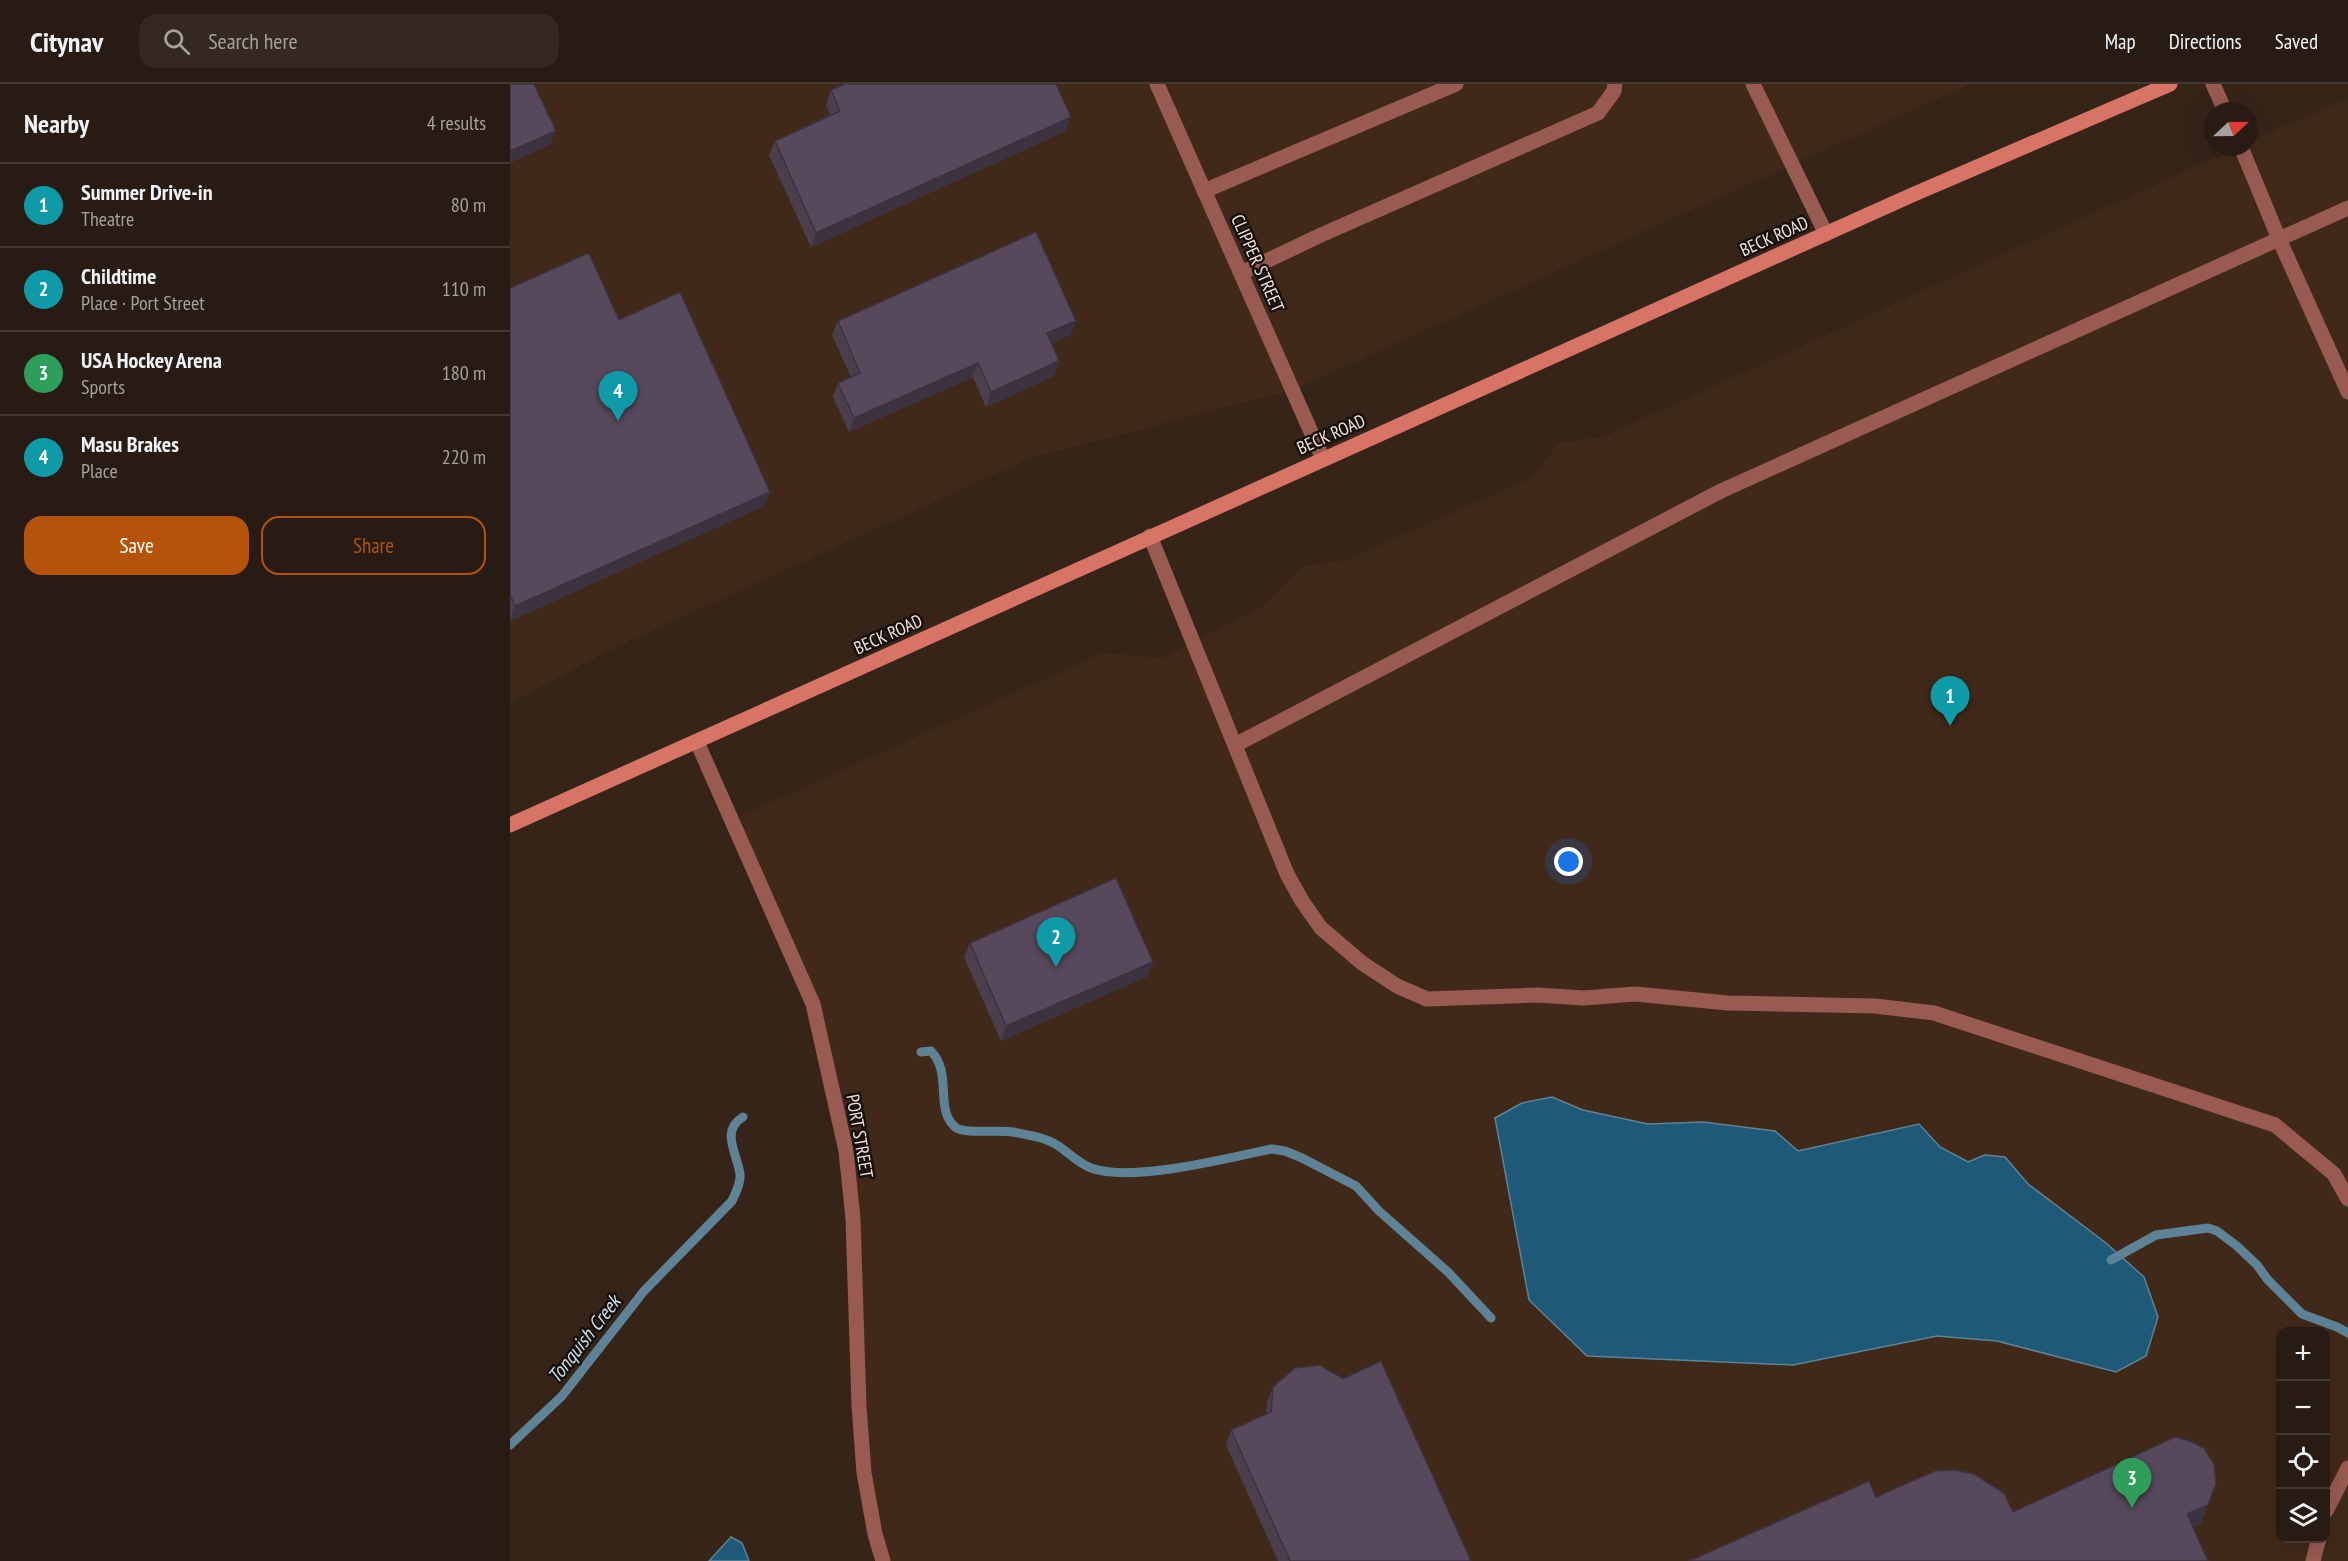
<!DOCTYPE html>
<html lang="en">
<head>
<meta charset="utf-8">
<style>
	body { margin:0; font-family:"PT Sans Narrow",sans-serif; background:#342821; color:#f1f3f6 }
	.controls { position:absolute; right:18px; bottom:18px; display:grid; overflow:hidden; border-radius:12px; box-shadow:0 6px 24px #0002 }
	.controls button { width:54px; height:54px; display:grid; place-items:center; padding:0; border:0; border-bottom:2px solid #443933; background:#281b13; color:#f1f3f6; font:30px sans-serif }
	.compass { position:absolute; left:1694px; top:18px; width:54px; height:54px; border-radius:50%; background:#281b13; box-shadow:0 6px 24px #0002; rotate:68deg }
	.you { position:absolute; left:1059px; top:778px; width:21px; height:21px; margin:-15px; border:4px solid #fff; border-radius:50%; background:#1a73e8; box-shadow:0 0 0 9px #1a73e833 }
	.badge { display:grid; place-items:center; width:39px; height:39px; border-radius:50%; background:#b45309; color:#fff; font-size:20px; font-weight:700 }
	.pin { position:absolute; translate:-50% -50px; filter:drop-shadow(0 2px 3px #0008) }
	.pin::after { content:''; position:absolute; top:32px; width:21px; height:18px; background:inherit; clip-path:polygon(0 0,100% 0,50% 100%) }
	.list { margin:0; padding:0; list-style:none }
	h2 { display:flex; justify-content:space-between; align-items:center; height:78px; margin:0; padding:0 24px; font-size:26px }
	h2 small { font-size:20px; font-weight:400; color:#a5a1a0 }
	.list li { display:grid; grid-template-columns:39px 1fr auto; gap:18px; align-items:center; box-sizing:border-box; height:84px; padding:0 24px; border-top:2px solid #443933 }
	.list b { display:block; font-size:22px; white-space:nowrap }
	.list p { margin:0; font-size:20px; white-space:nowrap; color:#a5a1a0 }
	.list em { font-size:20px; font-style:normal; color:#a5a1a0 }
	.actions { display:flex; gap:12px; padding:18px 24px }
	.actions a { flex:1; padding:14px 0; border:2px solid #b45309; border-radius:18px; text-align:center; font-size:21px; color:#b45309 }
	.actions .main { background:#b45309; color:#fff }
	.icon { flex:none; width:33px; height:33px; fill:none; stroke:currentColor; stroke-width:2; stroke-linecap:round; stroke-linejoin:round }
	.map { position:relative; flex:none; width:1838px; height:1477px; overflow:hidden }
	header { display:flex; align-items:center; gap:36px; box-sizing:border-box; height:84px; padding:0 30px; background:#281b13; border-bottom:2px solid #443933 }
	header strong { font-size:28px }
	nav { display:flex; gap:33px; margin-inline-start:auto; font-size:21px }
	.search { width:420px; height:54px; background:#342821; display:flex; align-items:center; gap:15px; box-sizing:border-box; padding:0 21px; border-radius:18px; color:#a5a1a0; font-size:22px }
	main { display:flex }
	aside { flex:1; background:#281b13 }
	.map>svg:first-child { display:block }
</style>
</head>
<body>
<header>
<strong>Citynav</strong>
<div class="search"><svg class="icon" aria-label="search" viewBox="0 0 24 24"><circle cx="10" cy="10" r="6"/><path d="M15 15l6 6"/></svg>Search here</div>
<nav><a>Map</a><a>Directions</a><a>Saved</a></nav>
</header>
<main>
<aside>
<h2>Nearby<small>4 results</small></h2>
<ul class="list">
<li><span class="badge" style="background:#0f9aa8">1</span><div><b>Summer Drive-in</b><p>Theatre</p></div><em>80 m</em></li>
<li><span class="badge" style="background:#0f9aa8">2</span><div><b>Childtime</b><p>Place · Port Street</p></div><em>110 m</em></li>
<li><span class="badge" style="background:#2e9e5b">3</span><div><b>USA Hockey Arena</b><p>Sports</p></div><em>180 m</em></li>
<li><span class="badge" style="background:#0f9aa8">4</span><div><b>Masu Brakes</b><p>Place</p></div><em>220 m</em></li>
</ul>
<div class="actions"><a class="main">Save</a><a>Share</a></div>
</aside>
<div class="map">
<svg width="1838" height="1477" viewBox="0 0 1838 1477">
	<rect width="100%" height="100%" fill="#362419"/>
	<g fill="#402919" fill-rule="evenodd">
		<path d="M 0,0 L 1460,0 L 782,306 L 520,374 L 104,564 L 0,619 Z"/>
		<path d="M 1838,15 L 1838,1477 L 373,1477 L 365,1450 L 343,1135 L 303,920 L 222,736 L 594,569 L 652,574 L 752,523 L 793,482 L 837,476 L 1024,393 L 1048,359 L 1093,353 L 1729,63 L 1739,63 L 1739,58 ZM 1770,1248 L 1816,1248 L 1816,1454 L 1770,1454 Z"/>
	</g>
	<g fill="#1f5978" stroke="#5e8396" stroke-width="1.5">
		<path d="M 1042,1013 L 1073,1026 L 1138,1040 L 1193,1038 L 1265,1047 L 1288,1067 L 1409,1040 L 1430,1063 L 1458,1078 L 1475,1071 L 1495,1073 L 1518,1100 L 1596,1159 L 1634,1193 L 1648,1233 L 1636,1272 L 1606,1288 L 1487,1257 L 1427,1252 L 1283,1281 L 1077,1272 L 1019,1216 L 985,1034 L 1012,1019 Z"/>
		<path d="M 221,1453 L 232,1459 L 239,1477 L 199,1477 Z"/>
	</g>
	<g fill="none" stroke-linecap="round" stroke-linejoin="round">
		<g stroke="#5e8396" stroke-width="9">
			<path d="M 411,968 L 421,967 C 443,990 424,1024 445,1043 C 454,1051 488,1045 503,1048 C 518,1051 534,1053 547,1061 C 558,1068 568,1079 581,1084 C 623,1099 717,1074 762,1065 L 775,1067 L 792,1074 L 846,1102 L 869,1127 L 938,1188 L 981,1234"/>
			<path d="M 1601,1176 L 1646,1151 L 1698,1144 L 1707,1147 L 1727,1162 L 1747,1181 L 1758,1196 L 1792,1230 L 1827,1243 L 1838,1249"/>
			<path d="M 0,1361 L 52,1312 L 134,1207 L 222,1117 C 226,1108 231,1099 230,1090 C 227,1069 210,1047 233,1033"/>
		</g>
		<g stroke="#995a51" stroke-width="15">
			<path d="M 1243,0 L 1316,150"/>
			<path d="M 1703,0 L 1715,27"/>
			<path d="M 694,107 L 946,0"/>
			<path d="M 1838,124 L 1769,155 L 1838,308"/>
			<path d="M 731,189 L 811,151 L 1088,29 L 1104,7 L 1105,0"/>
			<path d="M 640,452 L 777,790 L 792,817 L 811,844 L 852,879 L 887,902 L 917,915 L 1027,911 L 1074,914 L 1125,910 L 1218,919 L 1365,922 L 1424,929 L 1765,1041 L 1824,1090 L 1838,1115"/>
			<path d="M 725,661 L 1211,407 L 1769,155 L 1731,63"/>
			<path d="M 1816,1427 L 1838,1384"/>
			<path d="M 1803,1477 L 1809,1454"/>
		</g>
		<g stroke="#995a51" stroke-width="15">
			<path d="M 647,0 L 813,375"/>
			<path d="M 187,658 L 303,920 L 336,1067 L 343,1135 L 349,1322 L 354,1389 L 365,1450 L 373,1477"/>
		</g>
		<path stroke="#d87466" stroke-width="15" d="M 0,741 L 1402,111 L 1660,0"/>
	</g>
	<g fill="#4b3f4e">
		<path d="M 321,6 L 556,47 L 301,163 L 259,71 L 265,57 L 320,31 L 316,21 Z"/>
		<path d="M 0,204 L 109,236 L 254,422 L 0,537 Z"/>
		<path d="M 328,237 L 566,237 L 560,251 L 541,259 L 544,292 L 476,323 L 463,293 L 339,348 L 323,313 L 328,299 L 341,293 L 322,251 Z"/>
		<path d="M 460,859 L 638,892 L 491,957 L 454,873 Z"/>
		<path d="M 763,1303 L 961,1477 L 768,1477 L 716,1361 L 721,1346 L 756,1330 L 757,1318 Z"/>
	</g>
	<g fill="#3d3340">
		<path d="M 561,33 L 556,47 L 301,163 L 306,149 Z"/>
		<path d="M 46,47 L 40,61 L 0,79 L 0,67 Z"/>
		<path d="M 566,237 L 560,251 L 531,264 L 537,249 Z"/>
		<path d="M 549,277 L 544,292 L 476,323 L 481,308 Z"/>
		<path d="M 468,279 L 463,293 L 339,348 L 344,334 Z"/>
		<path d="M 260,408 L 254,422 L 0,537 L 5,522 Z"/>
		<path d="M 643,878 L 638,892 L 491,957 L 496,942 Z"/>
		<path d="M 1706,1400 L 1691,1440 L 1670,1449 L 1677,1430 Z"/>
	</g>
	<g fill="#57495b" stroke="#3d3340" stroke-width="1.5">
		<path d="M 0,0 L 24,0 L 46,47 L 0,67 Z"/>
		<path d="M 335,0 L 546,0 L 561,33 L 306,149 L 265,57 L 330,27 L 321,6 Z"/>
		<path d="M 526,148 L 566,237 L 537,249 L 549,277 L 481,308 L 468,279 L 344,334 L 328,299 L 350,289 L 328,237 Z"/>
		<path d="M 79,169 L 109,236 L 170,208 L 260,408 L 5,522 L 0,510 L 0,204 Z"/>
		<path d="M 606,794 L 643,878 L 496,942 L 460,859 Z"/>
		<path d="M 871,1277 L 961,1477 L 780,1477 L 721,1346 L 761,1328 L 763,1303 L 785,1284 L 810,1281 L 833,1295 Z"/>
		<path d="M 1665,1353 L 1680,1357 L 1694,1364 L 1704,1380 L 1706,1400 L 1698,1421 L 1677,1430 L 1698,1477 L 1179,1477 L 1359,1397 L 1366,1413 L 1425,1387 L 1445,1386 L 1464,1390 L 1494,1409 L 1503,1428 Z"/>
	</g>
	<g text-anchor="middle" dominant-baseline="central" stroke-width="5" stroke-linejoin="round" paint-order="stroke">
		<g font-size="18" fill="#f0e4dc" stroke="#170f0a">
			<text transform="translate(1264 152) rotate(-24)">BECK ROAD</text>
			<text transform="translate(748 179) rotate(66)">CLIPPER STREET</text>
			<text transform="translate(821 350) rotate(-24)">BECK ROAD</text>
			<text transform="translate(378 550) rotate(-24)">BECK ROAD</text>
			<text transform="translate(350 1052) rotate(80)">PORT STREET</text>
		</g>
		<g font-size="20" font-style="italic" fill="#cae1ef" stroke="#170f0a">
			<text transform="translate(74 1255) rotate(-52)">Tonquish Creek</text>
		</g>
	</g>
</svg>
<div class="controls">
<button>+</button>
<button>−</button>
<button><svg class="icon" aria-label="locate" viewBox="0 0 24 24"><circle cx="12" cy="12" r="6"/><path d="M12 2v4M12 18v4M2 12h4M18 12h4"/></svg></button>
<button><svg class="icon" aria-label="layers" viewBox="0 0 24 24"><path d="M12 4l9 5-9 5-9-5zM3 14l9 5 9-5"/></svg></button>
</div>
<svg class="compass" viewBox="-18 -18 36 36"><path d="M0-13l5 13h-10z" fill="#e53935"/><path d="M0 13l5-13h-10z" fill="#a5a1a0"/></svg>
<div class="you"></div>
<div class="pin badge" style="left:1440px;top:642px;background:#0f9aa8">1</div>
<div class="pin badge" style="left:546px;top:883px;background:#0f9aa8">2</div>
<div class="pin badge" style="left:1622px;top:1424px;background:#2e9e5b">3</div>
<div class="pin badge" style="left:108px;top:337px;background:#0f9aa8">4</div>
</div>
</main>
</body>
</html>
